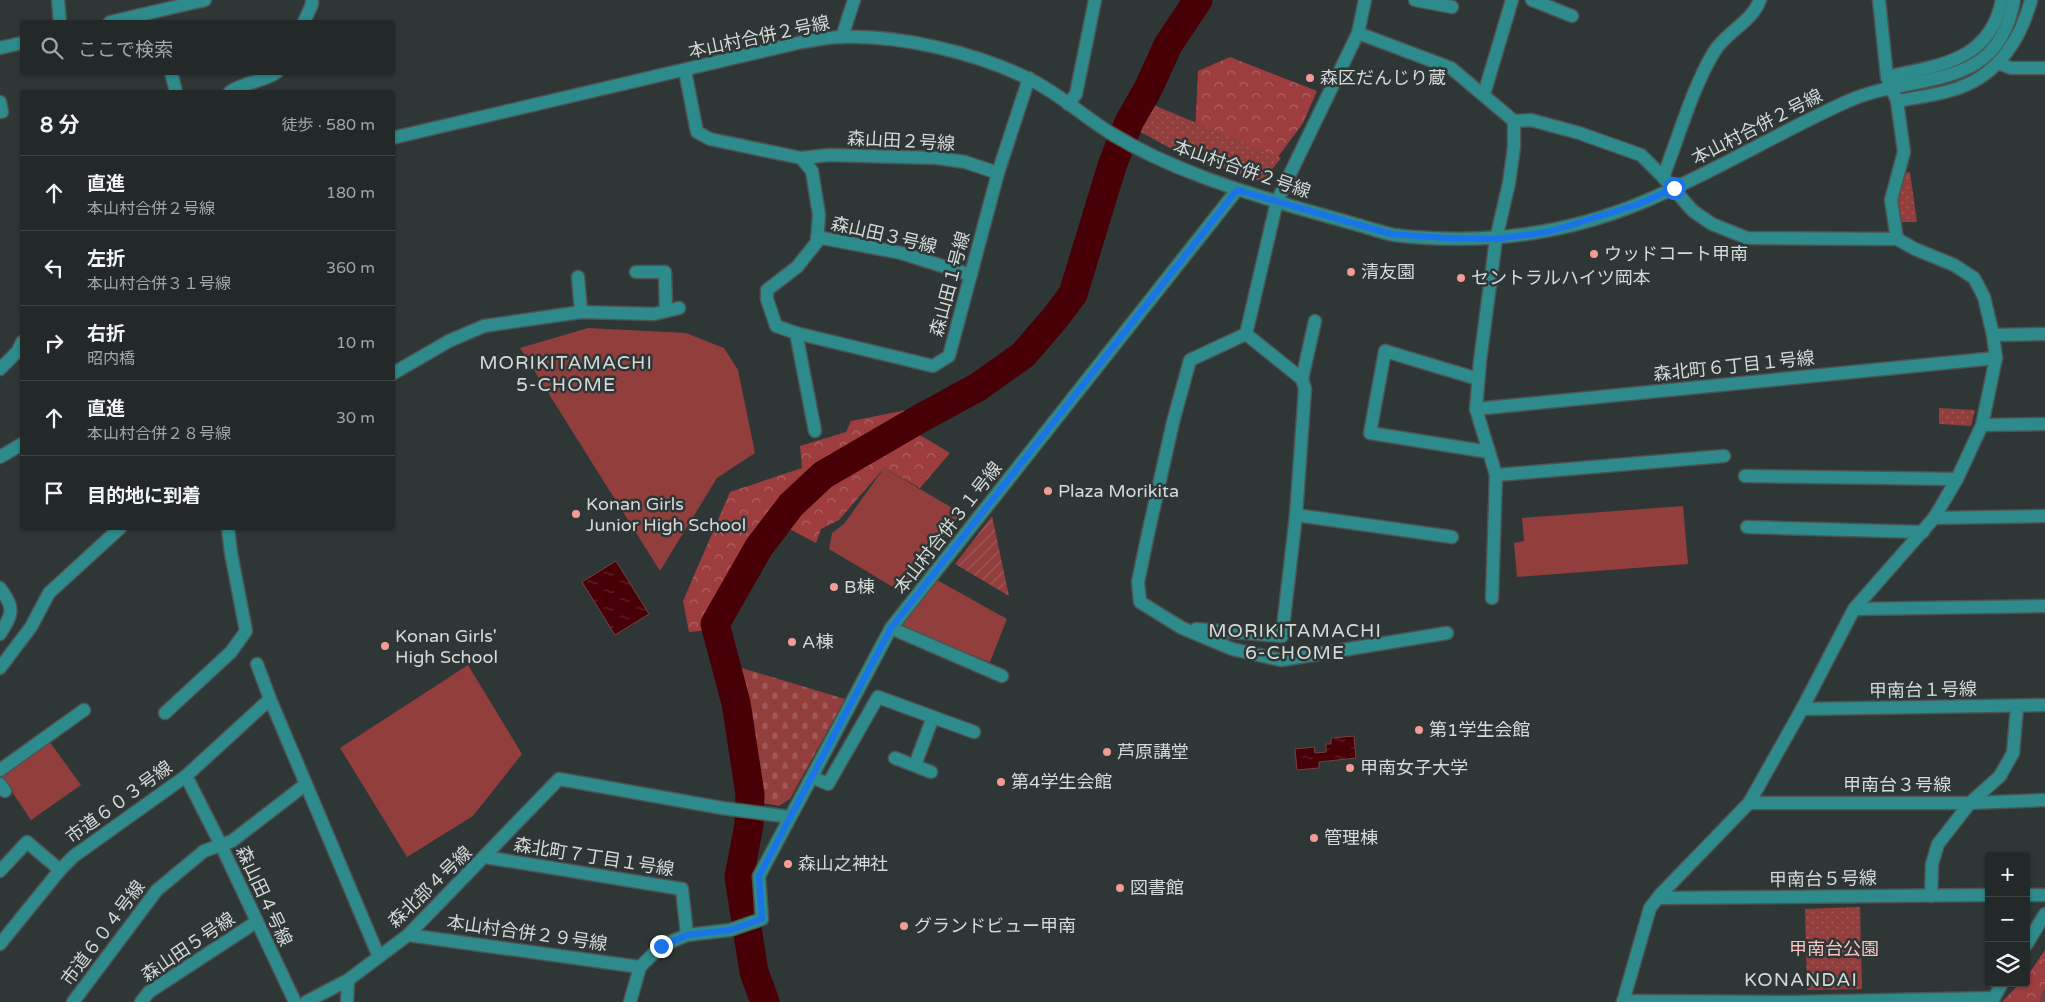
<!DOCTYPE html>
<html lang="ja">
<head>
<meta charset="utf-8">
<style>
	body { margin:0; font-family:"Varela Round","Noto Sans JP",sans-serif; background:#2b3030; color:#f1f3f6 }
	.controls { position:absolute; right:15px; bottom:15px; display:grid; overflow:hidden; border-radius:5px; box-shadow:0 1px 4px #0004 }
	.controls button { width:45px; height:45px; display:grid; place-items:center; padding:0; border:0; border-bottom:1px solid #404445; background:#232828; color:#f1f3f6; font:25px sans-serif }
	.stop { position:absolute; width:15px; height:15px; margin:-11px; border:4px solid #1a73e8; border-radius:50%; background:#fff }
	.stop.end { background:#1a73e8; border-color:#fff; box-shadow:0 1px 5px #0008 }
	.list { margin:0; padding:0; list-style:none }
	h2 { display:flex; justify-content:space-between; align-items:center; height:65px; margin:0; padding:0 20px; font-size:21px }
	h2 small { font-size:16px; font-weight:400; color:#a3a6a8 }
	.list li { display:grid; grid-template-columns:32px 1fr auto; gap:15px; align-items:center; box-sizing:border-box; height:75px; padding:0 20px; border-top:1px solid #404445 }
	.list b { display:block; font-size:19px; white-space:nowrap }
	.list p { margin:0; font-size:16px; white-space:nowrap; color:#a3a6a8 }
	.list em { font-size:16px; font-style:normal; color:#a3a6a8 }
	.icon { flex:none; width:28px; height:28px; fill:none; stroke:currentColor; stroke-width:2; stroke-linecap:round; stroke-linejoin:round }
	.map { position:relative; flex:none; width:2045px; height:1002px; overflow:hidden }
	.search { position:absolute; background:#232828; box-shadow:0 1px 4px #0004; left:20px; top:20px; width:375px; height:55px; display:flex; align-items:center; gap:12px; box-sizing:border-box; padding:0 18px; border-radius:5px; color:#a3a6a8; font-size:19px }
	.panel { position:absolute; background:#232828; box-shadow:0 1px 4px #0004; left:20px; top:90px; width:375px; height:440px; border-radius:5px }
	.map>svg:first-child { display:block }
</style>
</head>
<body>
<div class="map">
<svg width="2045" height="1002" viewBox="0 0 2045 1002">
	<defs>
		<pattern id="forest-crowns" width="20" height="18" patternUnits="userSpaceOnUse" patternTransform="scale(1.25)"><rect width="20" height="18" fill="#9e3d3d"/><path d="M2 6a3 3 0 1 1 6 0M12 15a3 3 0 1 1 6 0" fill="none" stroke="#af6262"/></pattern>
		<pattern id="cemetery-stones" width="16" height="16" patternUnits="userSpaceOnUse" patternTransform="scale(1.25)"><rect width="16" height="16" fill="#913e3d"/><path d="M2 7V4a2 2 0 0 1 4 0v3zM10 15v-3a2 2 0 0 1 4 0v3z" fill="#a05958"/></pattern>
		<pattern id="park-dots" width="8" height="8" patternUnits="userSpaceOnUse" patternTransform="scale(1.25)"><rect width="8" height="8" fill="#913e3d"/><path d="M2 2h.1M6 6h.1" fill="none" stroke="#a05958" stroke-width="1.8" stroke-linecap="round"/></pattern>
		<pattern id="garden-furrows" width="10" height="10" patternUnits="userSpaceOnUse" patternTransform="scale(1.25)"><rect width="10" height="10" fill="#913e3d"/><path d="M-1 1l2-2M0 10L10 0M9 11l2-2" fill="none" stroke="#a05958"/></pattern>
		<pattern id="water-ripples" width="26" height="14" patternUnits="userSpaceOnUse" patternTransform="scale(1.25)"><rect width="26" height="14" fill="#480007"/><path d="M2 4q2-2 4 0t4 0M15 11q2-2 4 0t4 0" fill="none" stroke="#62252b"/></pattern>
	</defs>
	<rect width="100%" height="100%" fill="#2f3636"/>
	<g fill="#913e3d">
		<path d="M 588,328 L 686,333 L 724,348 L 738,370 L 755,453 L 717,478 L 660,571 L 520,348 Z"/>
		<path d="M 884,468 L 961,513 L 903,593 L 829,549 L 832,533 L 844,524 Z"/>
		<path d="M 1683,506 L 1688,564 L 1517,577 L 1514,543 L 1524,541 L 1522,518 Z"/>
		<path d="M 937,580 L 1007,619 L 990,662 L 910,631 L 902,625 Z"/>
		<path d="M 468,665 L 522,754 L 473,816 L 407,857 L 340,748 Z"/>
		<path d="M 49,741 L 81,785 L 31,820 L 0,774 Z"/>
	</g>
	<g fill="url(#forest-crowns)">
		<path d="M 1230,57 L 1317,91 L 1303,123 L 1261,180 L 1194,155 L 1198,71 Z"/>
		<path d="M 977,375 L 986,385 L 918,434 L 950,453 L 920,488 L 884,468 L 839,520 L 821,529 L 816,543 L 782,525 L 722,629 L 689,632 L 683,601 L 730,492 L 802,468 L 800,446 L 846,432 L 851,421 L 912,409 L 954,392 Z"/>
		<path d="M 2045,950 L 2045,1002 L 2002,1002 L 2020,983 L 2026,983 L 2026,978 Z"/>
	</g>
	<path fill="url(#cemetery-stones)" d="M 735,666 L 845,699 L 790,799 L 779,806 L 760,802 C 755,756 749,711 735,666 Z"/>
	<g fill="url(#park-dots)">
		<path d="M 1151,104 L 1281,158 L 1262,182 L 1170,148 L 1137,130 Z"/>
		<path d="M 1910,172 L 1917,222 L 1899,222 L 1897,202 L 1905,173 Z"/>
		<path d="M 1939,408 L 1975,410 L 1971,426 L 1939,424 Z"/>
		<path d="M 1860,907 L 1862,989 L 1807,990 L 1805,909 Z"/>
	</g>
	<path fill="url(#garden-furrows)" d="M 992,516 L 1009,596 L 955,564 Z"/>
	<g fill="url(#water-ripples)" stroke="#724146">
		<path d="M 616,561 L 649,614 L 615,635 L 582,582 Z"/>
		<path d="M 1354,736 L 1356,758 L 1319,762 L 1319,768 L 1297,770 L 1295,749 L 1314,747 L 1315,753 L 1326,752 L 1326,744 L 1331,744 L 1331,738 Z"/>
	</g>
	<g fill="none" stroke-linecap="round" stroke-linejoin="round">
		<path stroke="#724146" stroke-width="5" d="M 2042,1002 L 2045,992"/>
		<path stroke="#480007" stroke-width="29" d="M 765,1002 L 754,972 L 739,877 L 749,825 L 750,794 L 736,703 L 715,624 L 759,547 L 791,505 L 823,475 L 921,418 L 978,387 L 1023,355 L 1055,318 L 1073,294 L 1112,166 L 1129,122 L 1148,89 L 1168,45 L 1198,0"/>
		<defs>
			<g id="minor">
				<path d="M 58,0 L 60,22"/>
				<path d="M 1415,0 L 1452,7"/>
				<path d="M 1532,0 L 1572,16"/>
				<path d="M 1879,0 L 1887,77 L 1897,101 L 1904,152 L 1891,200 L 1897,239"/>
				<path d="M 110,22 L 205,0"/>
				<path d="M 304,22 L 312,4 L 312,0"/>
				<path d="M 1358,33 L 1451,68 L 1514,121 L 1531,120 L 1579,133 L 1641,155 L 1663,177"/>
				<path d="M 842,37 L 854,0"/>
				<path d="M 0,48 L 22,43"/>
				<path d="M 1998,63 L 2011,68 L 2045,68"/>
				<path d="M 685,71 L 697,132 L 710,139 L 801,158 L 812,171 L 819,215 L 817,242 L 797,267 L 767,290 L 767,299 L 776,326 L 796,333 L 933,366 L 949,356 L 998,173 L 1029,78"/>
				<path d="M 171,72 L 176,92"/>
				<path d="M 1887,77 C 1938,65 1990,62 2002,0"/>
				<path d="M 230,92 C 244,82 263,82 277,72"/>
				<path d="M 1484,94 L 1512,0"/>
				<path d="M 1897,101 C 1918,97 1941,95 1961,87 C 1999,73 2021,38 2031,0"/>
				<path d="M 0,102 L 2,112"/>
				<path d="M 1068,104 L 1076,94 L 1095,0"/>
				<path d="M 392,138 L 802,42 C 815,40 829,37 842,37 C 901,35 977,53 1029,79 C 1059,93 1084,117 1112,134 C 1170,169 1234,189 1298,208 C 1319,214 1341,220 1362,226 C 1373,229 1383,233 1394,235 C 1479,245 1564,235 1643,202 C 1713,173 1777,133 1846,102 C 1913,71 1998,95 2014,0"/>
				<path d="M 801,158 L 829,155 L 938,158 L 965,162 L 998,173"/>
				<path d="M 817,237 L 901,253 L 971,275"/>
				<path d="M 636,272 L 665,272 L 666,311"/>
				<path d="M 578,277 L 581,312"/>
				<path d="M 796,333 L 815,431"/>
				<path d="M 1246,334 L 1190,360 L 1173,422 L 1148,534 L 1138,582 L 1140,602 L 1182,628 L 1232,649 L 1281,660 L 1447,633"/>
				<path d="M 1246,334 L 1277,201 L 1358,33 L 1365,0"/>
				<path d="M 1993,335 L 2045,334"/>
				<path d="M 0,369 L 18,351 L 22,342"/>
				<path d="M 392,374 L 449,341 L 484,326 L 581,312 L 654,314 L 679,308"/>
				<path d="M 1302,379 L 1315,321"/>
				<path d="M 1478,379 L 1385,351 L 1370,433 L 1489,452"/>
				<path d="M 1476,409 L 1996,358"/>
				<path d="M 1982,425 L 2045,424"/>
				<path d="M 0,457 L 22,444"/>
				<path d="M 1496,475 L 1724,456"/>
				<path d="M 1745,476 L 1957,479"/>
				<path d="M 1296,515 L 1452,537"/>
				<path d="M 1934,518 L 2045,516"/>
				<path d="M 1747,527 L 1923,532"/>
				<path d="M 0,588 C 15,609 13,613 0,634"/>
				<path d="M 1492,598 L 1496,475 L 1476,409 L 1480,361 L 1496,239 L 1509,183 L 1514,147 L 1514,121"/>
				<path d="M 1854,609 L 2045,606"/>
				<path d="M 891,628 L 1002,676"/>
				<path d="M 1196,629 L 1282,636 L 1296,515 L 1305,389 L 1302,379 L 1246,334"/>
				<path d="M 257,664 L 270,699 L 379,957"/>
				<path d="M 0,668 L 31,627 L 49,593 L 120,528"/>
				<path d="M 1802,709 L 2045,705"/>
				<path d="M 165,713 L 231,652 L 246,631 L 231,553 L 228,528"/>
				<path d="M 895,758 L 931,772"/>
				<path d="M 915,765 L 933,717"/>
				<path d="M 0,770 L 84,710"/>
				<path d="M 812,777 L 828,784 L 878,697 L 974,732"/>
				<path d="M 0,784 L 5,791"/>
				<path d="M 1749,803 L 1970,803 L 2045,800"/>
				<path d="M 485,857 L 682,889 L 687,935"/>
				<path d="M 0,871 L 27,842 L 60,870"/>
				<path d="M 2026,895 L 2045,895"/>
				<path d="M 1931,896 L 1932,864 L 1938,844 L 1970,803 L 2000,776 L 2013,753 L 2017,707"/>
				<path d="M 1658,898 L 1989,895"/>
				<path d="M 408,935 L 640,967"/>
				<path d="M 0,944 L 60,870 L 74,856 L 186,776 L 270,699"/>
				<path d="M 2026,945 L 2045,914"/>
				<path d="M 1623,1001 L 1793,1002 L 1994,998"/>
				<path d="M 73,1002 L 157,890 L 204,851 L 221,845 L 186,776"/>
				<path d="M 141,1002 L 149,992 L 256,922"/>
				<path d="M 295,1002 L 221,845 L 232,841 L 306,784"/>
				<path d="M 306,1002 L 348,980 L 408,935 L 559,779 L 722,808 L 790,817"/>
				<path d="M 347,1002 L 348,980"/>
				<path d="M 630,1002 L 640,967 L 661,946 L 687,935 L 730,930 L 762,919 L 759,876 L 891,628 L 1237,190"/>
				<path d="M 1623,1002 L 1650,908 L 1660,895 L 1749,803 L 1802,709 L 1854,609 L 1934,518 L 1957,479 L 1982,425 L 1996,358 L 1993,335 L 1984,297 L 1974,278 L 1954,265 L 1915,249 L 1897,239 L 1747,238 L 1712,224 L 1693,211 L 1663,177 C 1678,139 1693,86 1714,52 C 1726,32 1752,22 1760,0"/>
				<path d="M 1993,1002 L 1994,998 L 2002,983"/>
			</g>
		</defs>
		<use href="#minor" stroke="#4d5353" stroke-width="15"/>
		<use href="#minor" stroke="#2d8b8c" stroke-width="12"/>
	</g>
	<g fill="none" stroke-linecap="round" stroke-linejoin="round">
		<path stroke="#1a73e8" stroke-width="6" d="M 661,946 L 687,935 L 730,930 L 762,919 L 759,876 L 891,628 L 1237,190 L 1391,234 L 1447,238 L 1496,239 L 1548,232 L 1639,204 L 1674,188"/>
	</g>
	<g fill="#f59b97" stroke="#2f3636" stroke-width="2">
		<circle cx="1310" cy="78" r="5"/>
		<circle cx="1594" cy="254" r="5"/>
		<circle cx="1351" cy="272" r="5"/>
		<circle cx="1461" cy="278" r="5"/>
		<circle cx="1048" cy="491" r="5"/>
		<circle cx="576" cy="514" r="5"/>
		<circle cx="834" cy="587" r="5"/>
		<circle cx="792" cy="642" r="5"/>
		<circle cx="385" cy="646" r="5"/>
		<circle cx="1419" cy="730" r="5"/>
		<circle cx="1107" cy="752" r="5"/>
		<circle cx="1350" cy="768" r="5"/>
		<circle cx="1001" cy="782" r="5"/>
		<circle cx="1314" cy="838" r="5"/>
		<circle cx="788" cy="864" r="5"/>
		<circle cx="1120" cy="888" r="5"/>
		<circle cx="904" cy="926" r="5"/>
	</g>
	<g text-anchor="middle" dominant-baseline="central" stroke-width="5" stroke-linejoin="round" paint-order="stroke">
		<g font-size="18" fill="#d4d9d9" stroke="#2f3636">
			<text transform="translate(759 37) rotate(-12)">本山村合併２号線</text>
			<text transform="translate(1757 127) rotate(-27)">本山村合併２号線</text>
			<text transform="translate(901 141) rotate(3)">森山田２号線</text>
			<text transform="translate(1242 169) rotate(19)">本山村合併２号線</text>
			<text transform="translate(884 235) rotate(13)">森山田３号線</text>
			<text transform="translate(950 284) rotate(-75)">森山田１号線</text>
			<text transform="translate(1734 366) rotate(-6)">森北町６丁目１号線</text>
			<text transform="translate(948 528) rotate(-52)">本山村合併３１号線</text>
			<text transform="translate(1923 690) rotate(-1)">甲南台１号線</text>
			<text x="1897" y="785">甲南台３号線</text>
			<text transform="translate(119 802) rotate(-36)">市道６０３号線</text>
			<text transform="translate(594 857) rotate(9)">森北町７丁目１号線</text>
			<text transform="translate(1823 879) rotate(-1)">甲南台５号線</text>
			<text transform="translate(430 887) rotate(-44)">森北部４号線</text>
			<text transform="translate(264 896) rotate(65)">森山田４号線</text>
			<text transform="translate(103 933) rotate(-53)">市道６０４号線</text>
			<text transform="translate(527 933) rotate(8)">本山村合併２９号線</text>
			<text transform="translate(188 947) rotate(-34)">森山田５号線</text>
		</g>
		<g font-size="18" fill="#d4d9d9" stroke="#2f3636" text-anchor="start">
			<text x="1320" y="78">森区だんじり蔵</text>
			<text x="1604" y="254">ウッドコート甲南</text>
			<text x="1361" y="272">清友園</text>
			<text x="1471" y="278">セントラルハイツ岡本</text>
			<text x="1058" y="491">Plaza Morikita</text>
			<text x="586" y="504">Konan Girls<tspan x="586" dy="21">Junior High School</tspan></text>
			<text x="844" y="587">B棟</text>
			<text x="395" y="636">Konan Girls'<tspan x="395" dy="21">High School</tspan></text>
			<text x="802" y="642">A棟</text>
			<text x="1429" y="730">第1学生会館</text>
			<text x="1117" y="752">芦原講堂</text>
			<text x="1360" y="768">甲南女子大学</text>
			<text x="1011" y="782">第4学生会館</text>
			<text x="1324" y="838">管理棟</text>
			<text x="798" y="864">森山之神社</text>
			<text x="1130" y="888">図書館</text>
			<text x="914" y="926">グランドビュー甲南</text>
		</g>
		<g font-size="18" fill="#f9c2be" stroke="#2f3636">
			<text x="1834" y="949">甲南台公園</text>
		</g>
		<g font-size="19" letter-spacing="1" fill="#d4d9d9" stroke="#2f3636">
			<text x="566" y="363">MORIKITAMACHI<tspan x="566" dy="22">5-CHOME</tspan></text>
			<text x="1295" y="631">MORIKITAMACHI<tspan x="1295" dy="22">6-CHOME</tspan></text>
			<text x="1801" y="980">KONANDAI</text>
		</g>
	</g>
</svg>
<div class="controls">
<button>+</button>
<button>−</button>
<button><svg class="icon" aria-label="layers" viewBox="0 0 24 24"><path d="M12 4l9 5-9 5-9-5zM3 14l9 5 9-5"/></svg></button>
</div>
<div class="stop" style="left:1674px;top:188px"></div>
<div class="stop end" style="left:661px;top:946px"></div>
<div class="search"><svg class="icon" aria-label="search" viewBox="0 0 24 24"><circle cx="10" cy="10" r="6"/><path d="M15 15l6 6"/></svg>ここで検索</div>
<section class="panel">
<h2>8 分<small>徒歩 · 580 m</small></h2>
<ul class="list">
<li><svg class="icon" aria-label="ahead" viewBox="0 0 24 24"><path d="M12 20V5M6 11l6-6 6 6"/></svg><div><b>直進</b><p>本山村合併２号線</p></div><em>180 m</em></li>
<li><svg class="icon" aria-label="left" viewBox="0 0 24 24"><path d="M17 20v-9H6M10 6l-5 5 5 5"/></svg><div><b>左折</b><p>本山村合併３１号線</p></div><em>360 m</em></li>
<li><svg class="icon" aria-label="right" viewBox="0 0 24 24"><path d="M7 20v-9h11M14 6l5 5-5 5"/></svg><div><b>右折</b><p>昭内橋</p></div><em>10 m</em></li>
<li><svg class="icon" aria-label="ahead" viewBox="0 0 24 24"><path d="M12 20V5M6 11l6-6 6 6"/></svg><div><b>直進</b><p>本山村合併２８号線</p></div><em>30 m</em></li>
<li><svg class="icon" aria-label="arrive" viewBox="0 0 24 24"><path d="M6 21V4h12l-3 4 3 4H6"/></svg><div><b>目的地に到着</b></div></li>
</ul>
</section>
</div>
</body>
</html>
